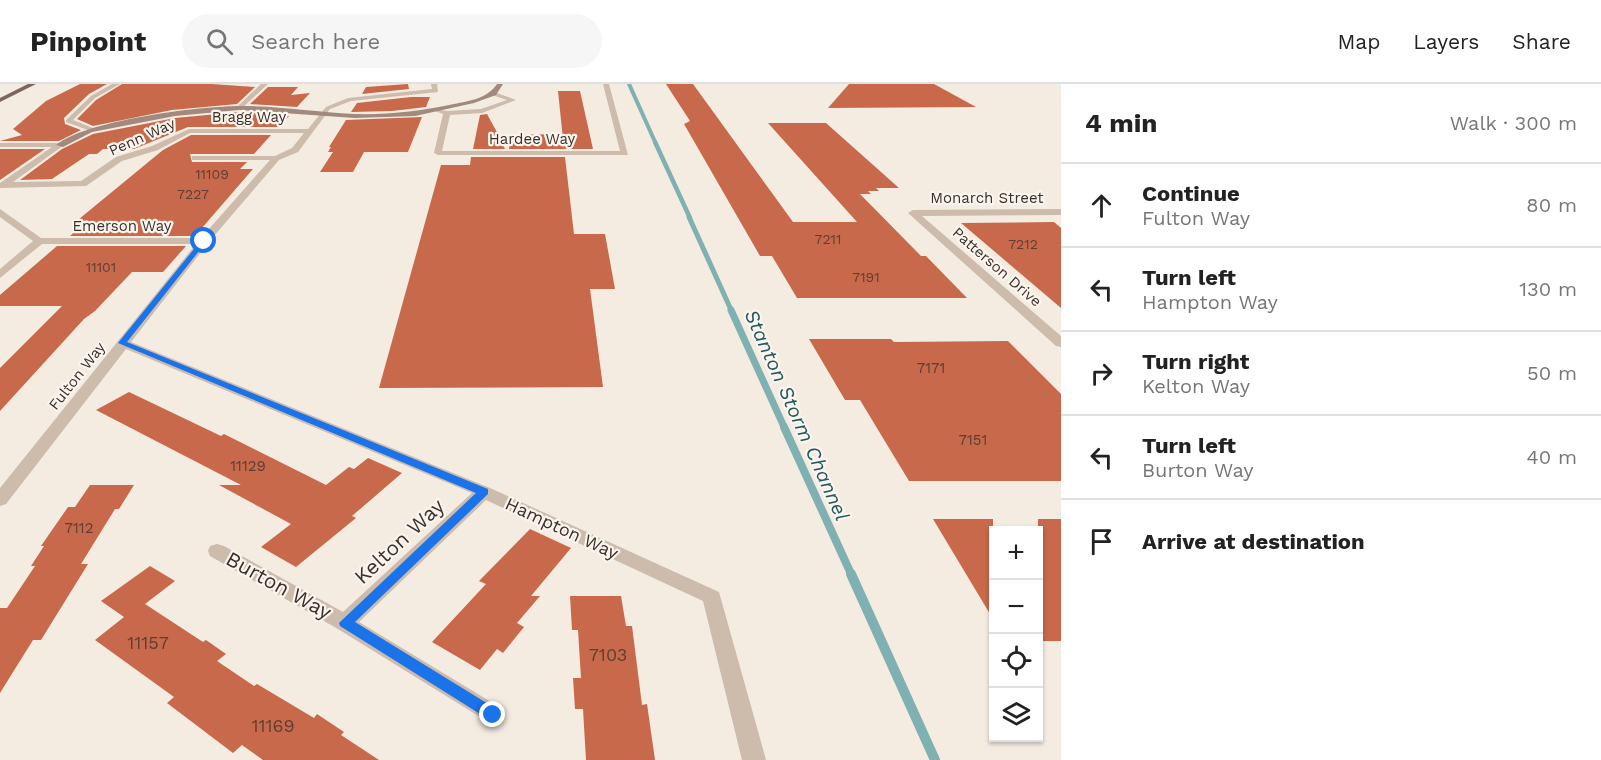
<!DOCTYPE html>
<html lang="en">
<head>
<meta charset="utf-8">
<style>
	body { margin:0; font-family:"Work Sans",sans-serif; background:#f6f6f6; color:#222 }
	.controls { position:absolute; right:18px; bottom:18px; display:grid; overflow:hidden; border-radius:0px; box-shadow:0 2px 4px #0004 }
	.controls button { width:54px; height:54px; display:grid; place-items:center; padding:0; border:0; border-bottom:2px solid #e0e0e0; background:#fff; color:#222; font:30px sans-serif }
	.stop { position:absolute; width:18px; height:18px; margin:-14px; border:4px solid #1a73e8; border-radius:50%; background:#fff }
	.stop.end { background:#1a73e8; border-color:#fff; box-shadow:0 2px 6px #0008 }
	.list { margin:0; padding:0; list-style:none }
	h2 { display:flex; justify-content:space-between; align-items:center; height:78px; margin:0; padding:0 24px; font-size:26px }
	h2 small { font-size:20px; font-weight:400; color:#767676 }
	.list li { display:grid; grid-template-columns:39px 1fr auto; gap:18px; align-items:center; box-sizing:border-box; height:84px; padding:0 24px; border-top:2px solid #e0e0e0 }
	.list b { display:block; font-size:22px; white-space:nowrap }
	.list p { margin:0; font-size:20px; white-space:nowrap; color:#767676 }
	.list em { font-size:20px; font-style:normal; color:#767676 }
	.icon { flex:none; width:33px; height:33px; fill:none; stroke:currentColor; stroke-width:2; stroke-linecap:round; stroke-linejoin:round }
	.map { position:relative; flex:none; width:1061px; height:676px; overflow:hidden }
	header { display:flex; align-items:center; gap:36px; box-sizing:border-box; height:84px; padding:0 30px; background:#fff; border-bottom:2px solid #e0e0e0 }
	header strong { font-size:28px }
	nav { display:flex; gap:33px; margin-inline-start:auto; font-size:21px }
	.search { width:420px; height:54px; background:#f6f6f6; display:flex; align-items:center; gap:15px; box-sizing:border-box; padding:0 21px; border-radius:33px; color:#767676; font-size:22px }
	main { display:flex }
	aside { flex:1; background:#fff }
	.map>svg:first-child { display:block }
</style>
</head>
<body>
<header>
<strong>Pinpoint</strong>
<div class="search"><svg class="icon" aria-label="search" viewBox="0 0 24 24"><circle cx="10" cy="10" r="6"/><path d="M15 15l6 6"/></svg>Search here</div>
<nav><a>Map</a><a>Layers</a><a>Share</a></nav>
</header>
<main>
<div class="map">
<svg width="1061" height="676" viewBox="0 0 1061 676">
	<rect width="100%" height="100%" fill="#f4ebe1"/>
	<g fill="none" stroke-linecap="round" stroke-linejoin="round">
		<path stroke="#7fb0b2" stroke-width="4" d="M 629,0 L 656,60"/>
		<path stroke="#7fb0b2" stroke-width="4.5" d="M 655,58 L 690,134"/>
		<path stroke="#7fb0b2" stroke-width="5" d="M 689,133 L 732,228"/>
		<path stroke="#7fb0b2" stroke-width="7" d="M 731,226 L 785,345"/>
		<path stroke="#7fb0b2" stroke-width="8" d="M 784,343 L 852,492"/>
		<path stroke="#7fb0b2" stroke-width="10" d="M 851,490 L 935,676"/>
	</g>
	<g fill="#c8694b">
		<path d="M 80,0 L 107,0 L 89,10 L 64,34 L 65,40 L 81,46 L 59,57 L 0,57 L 22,51 L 13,45 L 46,17 Z"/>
		<path d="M 122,0 L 212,0 L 255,3 L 237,20 L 172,26 L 93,42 L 77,35 L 96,16 Z"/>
		<path d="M 408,0 L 409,5 L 362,10 L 366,3 Z"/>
		<path d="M 666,0 L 693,0 L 793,138 L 857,138 L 768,39 L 826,39 L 899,104 L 876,104 L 879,107 L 868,107 L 871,110 L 860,110 L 921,172 L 926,172 L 967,214 L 797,214 L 772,172 L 760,172 L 684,40 L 690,37 Z"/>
		<path d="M 849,0 L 934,0 L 976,23 L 828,24 Z"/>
		<path d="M 268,3 L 298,3 L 291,11 L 310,9 L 297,23 L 250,20 Z"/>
		<path d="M 558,7 L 580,7 L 593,65 L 564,65 Z"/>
		<path d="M 411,13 L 430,13 L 426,23 L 392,27 L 351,28 L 357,19 Z"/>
		<path d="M 239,28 L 289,32 L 279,43 L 188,43 L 134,65 L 103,65 L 97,70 L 89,70 L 52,95 L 20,96 L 62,65 L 93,50 L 175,34 Z"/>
		<path d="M 487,30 L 499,52 L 505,65 L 473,65 L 480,31 Z"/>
		<path d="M 422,33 L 408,68 L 364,68 L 353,88 L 320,88 L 333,68 L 328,68 L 331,63 L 329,63 L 346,36 Z"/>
		<path d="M 562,50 L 564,65 L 509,65 L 510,51 Z"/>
		<path d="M 191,51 L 271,51 L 254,70 L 190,70 L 192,78 L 247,78 L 240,85 L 253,85 L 195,152 L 70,152 L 88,136 L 73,140 L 163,66 Z"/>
		<path d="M 0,65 L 45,65 L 0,96 Z"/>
		<path d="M 471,73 L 565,73 L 574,150 L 605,150 L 615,205 L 590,205 L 603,303 L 379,304 L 441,81 L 470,81 Z"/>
		<path d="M 1054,138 L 1061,144 L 1061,224 L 961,139 Z"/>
		<path d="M 57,162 L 186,162 L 163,188 L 132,188 L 95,227 L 84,235 L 0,327 L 0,284 L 62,222 L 0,222 L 0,211 Z"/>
		<path d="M 809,255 L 891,255 L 894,258 L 1008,257 L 1061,310 L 1061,397 L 909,397 L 860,316 L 845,316 Z"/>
		<path d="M 129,308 L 221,352 L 224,350 L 326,401 L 349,383 L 354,385 L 368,374 L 402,389 L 352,432 L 356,434 L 296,483 L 261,463 L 291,440 L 219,401 L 241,401 L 96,326 Z"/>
		<path d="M 90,401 L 134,401 L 119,425 L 115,425 L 81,480 L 88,480 L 41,556 L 33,556 L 0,609 L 0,524 L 7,524 L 35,482 L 31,482 L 44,462 L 41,462 L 68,423 L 75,423 Z"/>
		<path d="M 933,435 L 993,435 L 993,535 Z"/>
		<rect x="1038" y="435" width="23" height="122"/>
		<path d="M 530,445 L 571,464 L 531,512 L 540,512 L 517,539 L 524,543 L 503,569 L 497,565 L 480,586 L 432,558 L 486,500 L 479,497 Z"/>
		<path d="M 150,482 L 175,497 L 145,520 L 203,558 L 206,556 L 226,570 L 217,577 L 254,602 L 257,600 L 314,634 L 317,630 L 344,648 L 341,651 L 379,676 L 263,676 L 242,661 L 233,669 L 167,619 L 174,613 L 95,556 L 124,533 L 101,517 Z"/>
		<path d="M 570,512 L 621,512 L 626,542 L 632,542 L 642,621 L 647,620 L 655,676 L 586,676 L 583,625 L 575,625 L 573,594 L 581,594 L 578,546 L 572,546 Z"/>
	</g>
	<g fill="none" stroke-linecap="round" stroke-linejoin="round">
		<g fill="#cdbbac" fill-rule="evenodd">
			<path d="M 112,0 L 120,0 L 95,14 L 73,36 L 93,44 L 93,48 L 66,38 L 66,36 L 91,12 Z"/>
			<path d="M 261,0 L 268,0 L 241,25 L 237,25 L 237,23 Z"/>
			<path d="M 431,0 L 437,0 L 438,8 L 351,17 L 330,25 L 298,68 L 279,76 L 208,159 L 131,258 L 490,404 L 719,508 L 766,676 L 742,676 L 703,517 L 486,416 L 359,538 L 501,624 L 504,631 L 501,638 L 493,641 L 338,545 L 210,472 L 208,467 L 210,462 L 217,460 L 224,462 L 343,528 L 472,409 L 126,265 L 6,420 L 0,422 L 0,404 L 196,160 L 42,160 L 0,194 L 0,185 L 33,157 L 0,133 L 0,125 L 41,154 L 201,154 L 270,76 L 192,76 L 192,72 L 275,72 L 292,64 L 304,49 L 190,49 L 158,66 L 122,77 L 86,102 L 0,104 L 0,99 L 52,63 L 0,63 L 0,59 L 60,59 L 64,61 L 13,98 L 81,97 L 116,73 L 152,62 L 189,45 L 308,45 L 326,23 L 348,14 L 432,5 Z"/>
			<path d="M 603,0 L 609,0 L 628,71 L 438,71 L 434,69 L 443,30 L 435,27 L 435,25 L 447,27 L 481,25 L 507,16 L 492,11 L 494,8 L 516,16 L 482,29 L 450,31 L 442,67 L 620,67 Z"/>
			<path d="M 1061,125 L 1061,131 L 922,132 L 1061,252 L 1061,263 L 1056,262 L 908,129 L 913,126 Z"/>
		</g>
		<path fill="#a18a7d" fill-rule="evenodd" d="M 497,0 L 503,0 L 496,11 L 474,19 L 415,32 L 355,34 L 239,26 L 175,32 L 92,48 L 63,63 L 56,61 C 87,36 200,22 241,22 C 279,22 316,28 354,30 C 388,31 421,27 454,20 C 470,17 488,14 497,0 Z"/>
		<path fill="#7d675c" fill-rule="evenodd" d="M 28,0 L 36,0 L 0,18 L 0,14 Z"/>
	</g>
	<path fill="#1a73e8" d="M 202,155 L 207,157 L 127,258 L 488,405 L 488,410 L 355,538 L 498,626 L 500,631 L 498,635 L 493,637 L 488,635 L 340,542 L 339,539 L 476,409 L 118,259 Z"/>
	<g text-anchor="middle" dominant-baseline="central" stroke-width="4.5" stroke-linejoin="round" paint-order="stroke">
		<g font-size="14" fill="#5e3e33">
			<text x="212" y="90">11109</text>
			<text x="193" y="110">7227</text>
			<text x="828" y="155">7211</text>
			<text x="1023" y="160">7212</text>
			<text x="101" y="183">11101</text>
			<text x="866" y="193">7191</text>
		</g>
		<g font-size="15" fill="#3b302b" stroke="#fbf5ee">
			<text x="249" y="33">Bragg Way</text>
			<text transform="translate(142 53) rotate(-24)">Penn Way</text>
			<text x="532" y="55">Hardee Way</text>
			<text x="987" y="114">Monarch Street</text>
			<text x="122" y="142">Emerson Way</text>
			<text transform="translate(997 183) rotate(41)">Patterson Drive</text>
			<text transform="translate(77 292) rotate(-52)">Fulton Way</text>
		</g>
		<g font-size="15" fill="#5e3e33">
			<text x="931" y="284">7171</text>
			<text x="973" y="356">7151</text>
			<text x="248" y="382">11129</text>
			<text x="79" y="444">7112</text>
		</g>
		<g font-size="18" fill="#3b302b" stroke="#fbf5ee">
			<text transform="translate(562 444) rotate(25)">Hampton Way</text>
		</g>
		<g font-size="18" fill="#5e3e33">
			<text x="148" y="558">11157</text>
			<text x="608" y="570">7103</text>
			<text x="273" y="641">11169</text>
		</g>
		<g font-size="20" font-style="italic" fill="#1f5a5e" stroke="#fbf5ee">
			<text transform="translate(797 331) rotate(66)">Stanton Storm Channel</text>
		</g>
		<g font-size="21" fill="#3b302b" stroke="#fbf5ee">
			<text transform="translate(399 457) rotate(-43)">Kelton Way</text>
			<text transform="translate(279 501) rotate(29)">Burton Way</text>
		</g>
	</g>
</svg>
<div class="controls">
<button>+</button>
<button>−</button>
<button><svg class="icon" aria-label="locate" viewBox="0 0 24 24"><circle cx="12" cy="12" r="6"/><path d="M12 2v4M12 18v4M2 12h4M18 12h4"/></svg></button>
<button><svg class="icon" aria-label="layers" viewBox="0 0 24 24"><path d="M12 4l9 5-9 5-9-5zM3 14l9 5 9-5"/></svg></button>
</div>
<div class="stop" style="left:204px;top:157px"></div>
<div class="stop end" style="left:493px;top:631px"></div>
</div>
<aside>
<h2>4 min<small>Walk · 300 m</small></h2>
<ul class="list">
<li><svg class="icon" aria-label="ahead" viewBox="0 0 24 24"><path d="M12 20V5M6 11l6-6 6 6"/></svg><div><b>Continue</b><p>Fulton Way</p></div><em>80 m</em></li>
<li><svg class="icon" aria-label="left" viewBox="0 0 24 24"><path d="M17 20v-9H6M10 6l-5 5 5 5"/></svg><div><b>Turn left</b><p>Hampton Way</p></div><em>130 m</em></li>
<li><svg class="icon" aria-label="right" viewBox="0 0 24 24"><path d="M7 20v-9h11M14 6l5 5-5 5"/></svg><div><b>Turn right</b><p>Kelton Way</p></div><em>50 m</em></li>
<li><svg class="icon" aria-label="left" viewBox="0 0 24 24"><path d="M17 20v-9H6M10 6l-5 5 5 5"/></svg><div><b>Turn left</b><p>Burton Way</p></div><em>40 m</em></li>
<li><svg class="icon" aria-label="arrive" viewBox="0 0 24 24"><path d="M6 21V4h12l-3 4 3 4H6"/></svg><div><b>Arrive at destination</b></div></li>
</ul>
</aside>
</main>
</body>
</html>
